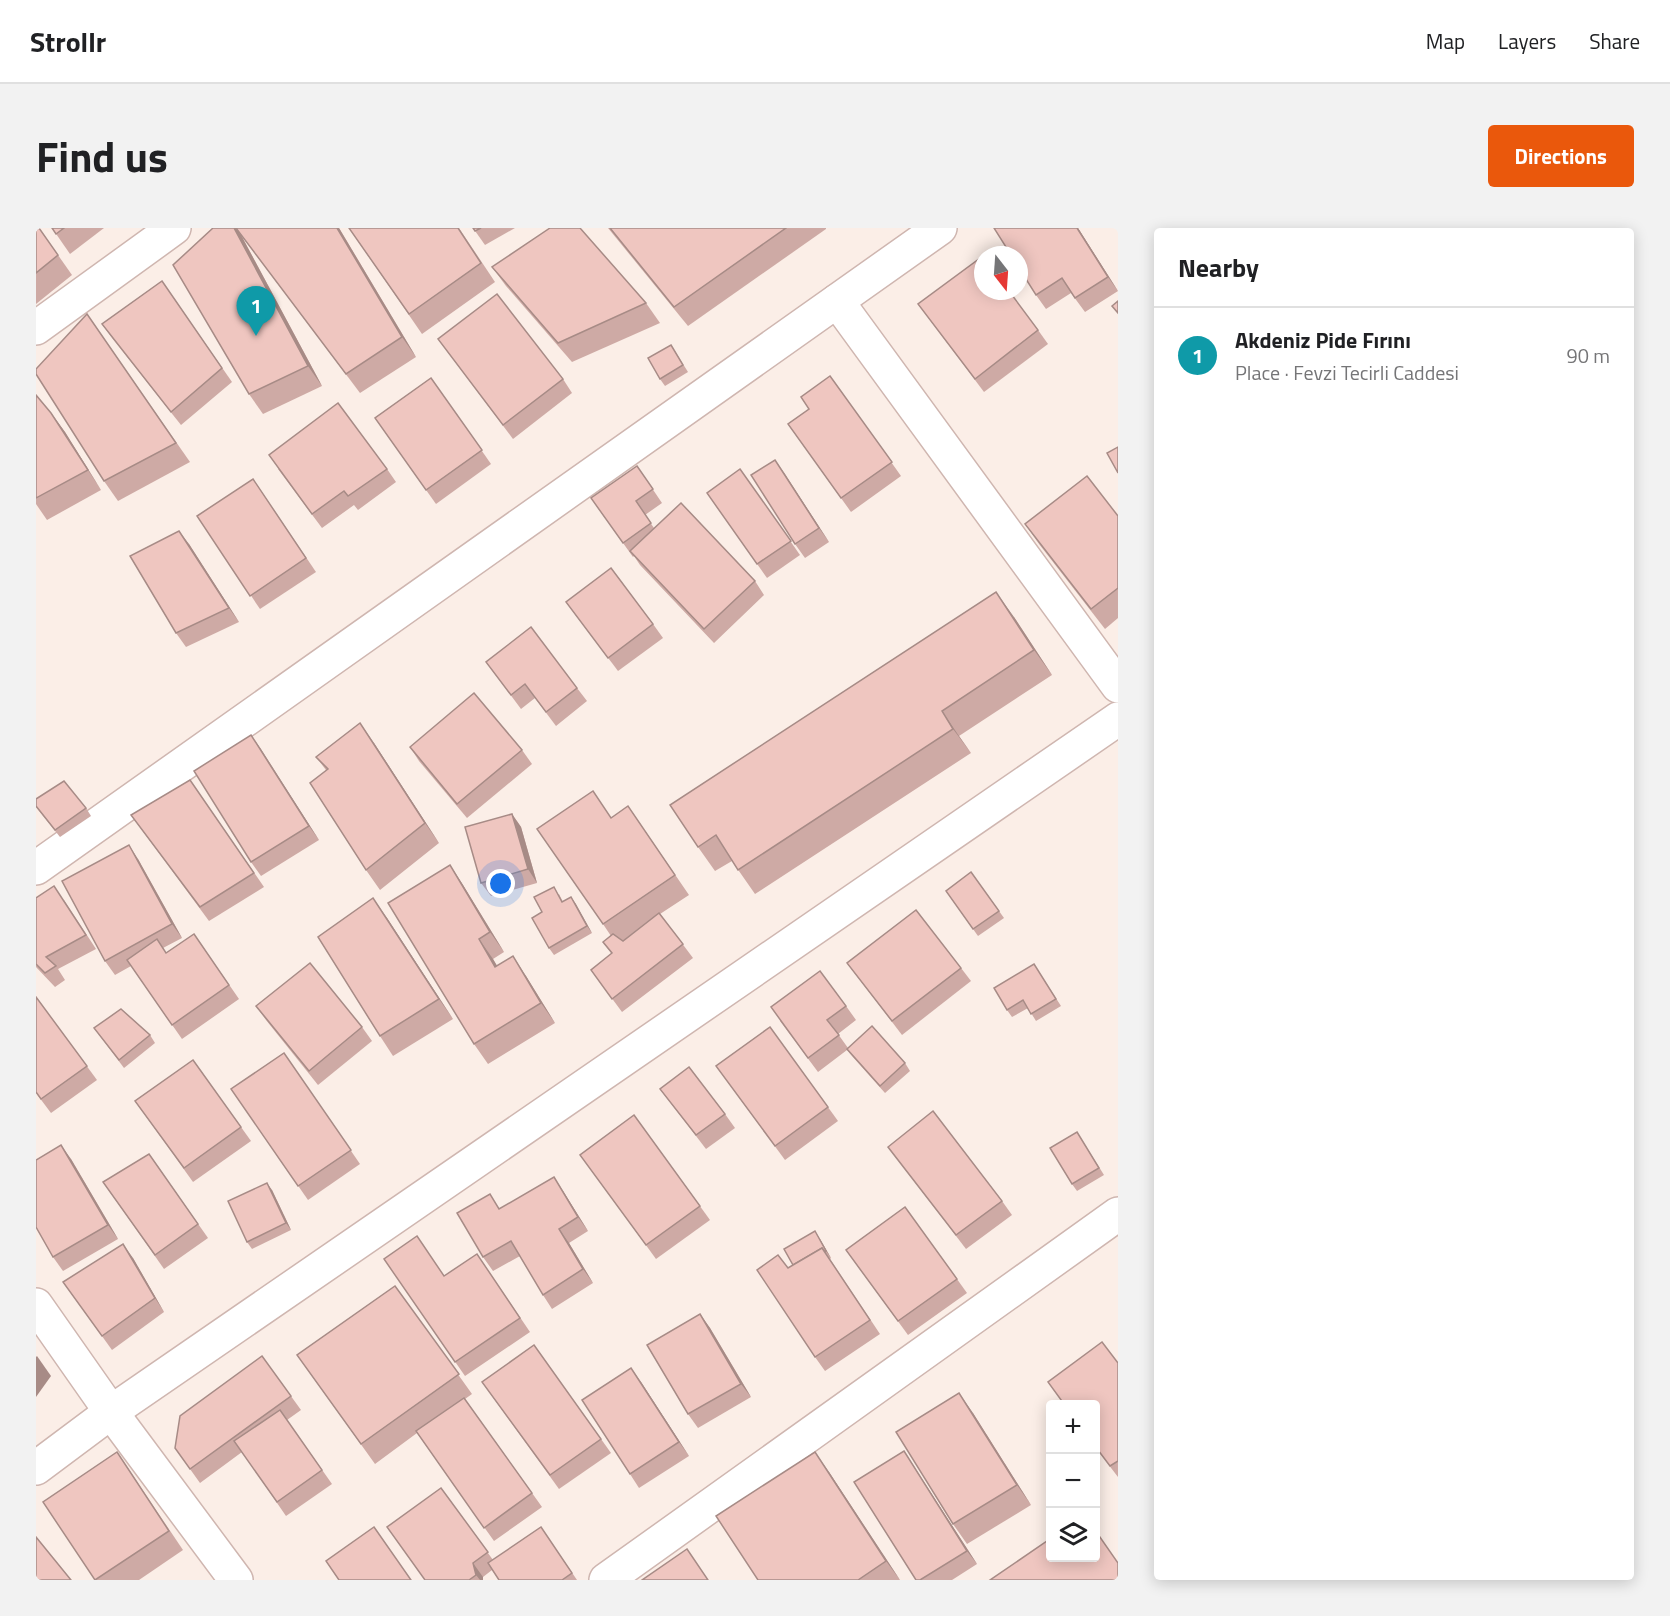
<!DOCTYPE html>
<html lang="en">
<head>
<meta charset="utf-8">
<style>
	body { margin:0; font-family:"Titillium Web",sans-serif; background:#f2f2f2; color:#202124 }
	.controls { position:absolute; right:18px; bottom:18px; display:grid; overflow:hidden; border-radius:6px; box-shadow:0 3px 15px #0003 }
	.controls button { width:54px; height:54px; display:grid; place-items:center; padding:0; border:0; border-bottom:2px solid #e0e0e0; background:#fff; color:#202124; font:30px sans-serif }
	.compass { position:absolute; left:938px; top:18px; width:54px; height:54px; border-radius:50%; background:#fff; box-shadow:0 3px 15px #0003; rotate:163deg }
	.you { position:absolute; left:465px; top:656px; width:21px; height:21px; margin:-15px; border:4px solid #fff; border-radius:50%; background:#1a73e8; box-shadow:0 0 0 9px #1a73e833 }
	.badge { display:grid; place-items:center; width:39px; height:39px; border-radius:50%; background:#ea580c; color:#fff; font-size:20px; font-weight:700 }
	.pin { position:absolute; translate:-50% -50px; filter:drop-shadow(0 2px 3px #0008) }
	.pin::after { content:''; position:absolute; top:32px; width:21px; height:18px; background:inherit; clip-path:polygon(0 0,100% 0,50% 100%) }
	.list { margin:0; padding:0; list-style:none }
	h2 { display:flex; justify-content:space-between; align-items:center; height:78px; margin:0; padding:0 24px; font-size:26px }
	h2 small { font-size:20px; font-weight:400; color:#757577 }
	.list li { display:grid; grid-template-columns:39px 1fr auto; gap:18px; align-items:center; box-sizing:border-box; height:96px; padding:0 24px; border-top:2px solid #e0e0e0 }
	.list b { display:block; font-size:22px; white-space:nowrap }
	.list p { margin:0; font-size:20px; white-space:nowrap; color:#757577 }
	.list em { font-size:20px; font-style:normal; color:#757577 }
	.icon { flex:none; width:33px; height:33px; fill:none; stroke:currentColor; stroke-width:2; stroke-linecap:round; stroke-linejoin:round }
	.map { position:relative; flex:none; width:1082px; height:1352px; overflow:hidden; border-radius:6px }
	header { display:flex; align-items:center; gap:36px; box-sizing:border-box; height:84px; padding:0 30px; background:#fff; border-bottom:2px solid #e0e0e0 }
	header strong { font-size:28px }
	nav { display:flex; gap:33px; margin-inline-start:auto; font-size:21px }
	.intro { display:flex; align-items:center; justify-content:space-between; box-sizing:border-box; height:144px; padding:0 36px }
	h1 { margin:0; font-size:42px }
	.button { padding:15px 27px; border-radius:6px; background:#ea580c; color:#fff; font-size:21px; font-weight:700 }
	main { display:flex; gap:36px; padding:0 36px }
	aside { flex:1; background:#fff; border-radius:6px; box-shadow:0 3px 15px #0003 }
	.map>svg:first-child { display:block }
</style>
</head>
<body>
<header>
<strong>Strollr</strong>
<nav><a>Map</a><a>Layers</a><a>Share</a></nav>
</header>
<div class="intro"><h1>Find us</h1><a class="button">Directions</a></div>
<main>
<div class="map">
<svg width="1082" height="1352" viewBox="0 0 1082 1352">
	<rect width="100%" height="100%" fill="#fbeee7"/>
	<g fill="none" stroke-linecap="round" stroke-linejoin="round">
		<defs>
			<g id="minor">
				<path d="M 801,73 L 1082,458"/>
				<path d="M 0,100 L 138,0"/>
				<path d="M 0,640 L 904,0"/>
				<path d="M 0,1077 L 75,1184 L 200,1352"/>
				<path d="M 0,1240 L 75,1184 L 1082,491"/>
				<path d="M 570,1352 L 1082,986"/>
			</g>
		</defs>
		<use href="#minor" stroke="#cfb6b0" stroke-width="36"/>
		<use href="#minor" stroke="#fff" stroke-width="33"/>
	</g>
	<g fill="#ceaaa5">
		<path d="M 0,0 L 3,0 L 36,47 L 0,76 Z"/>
		<path d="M 16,0 L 68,0 L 34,26 Z"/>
		<path d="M 200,0 L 303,0 L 380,129 L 324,165 Z"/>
		<path d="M 313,0 L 423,0 L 459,54 L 386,106 Z"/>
		<path d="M 437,0 L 479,0 L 449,17 Z"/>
		<path d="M 572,0 L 790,0 L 790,1 L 652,98 Z"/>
		<path d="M 1042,0 L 1082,63 L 1049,84 L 1035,65 L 1010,81 L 1000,67 Z"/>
		<path d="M 205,7 L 286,158 L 227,186 L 213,166 Z"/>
		<path d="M 456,39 L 610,75 L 624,95 L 536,134 L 470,58 Z"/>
		<path d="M 126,53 L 196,154 L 145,197 L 76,110 L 66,96 Z"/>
		<path d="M 882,76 L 1002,102 L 1012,116 L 948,164 Z"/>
		<path d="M 51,86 L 154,234 L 82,273 L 68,253 Z"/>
		<path d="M 402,111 L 527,151 L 536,165 L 477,211 Z"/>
		<path d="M 635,117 L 652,144 L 629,158 L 624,151 Z"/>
		<path d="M 794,148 L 865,248 L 815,284 L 752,196 L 773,181 Z"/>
		<path d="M 395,150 L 455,236 L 400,276 L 339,190 Z"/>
		<path d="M 0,167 L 15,185 L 29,204 L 65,262 L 11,292 L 0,276 Z"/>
		<path d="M 739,232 L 793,314 L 769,330 L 759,316 Z"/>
		<path d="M 601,238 L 626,275 L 609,287 L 618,300 L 719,353 L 728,367 L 678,415 L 604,337 L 598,328 L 597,329 L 555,270 Z"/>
		<path d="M 242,241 L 351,241 L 360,254 L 322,282 L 318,277 L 286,300 Z"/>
		<path d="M 704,241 L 764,327 L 731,350 L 671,265 Z"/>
		<path d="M 217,251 L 280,344 L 224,381 L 161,288 Z"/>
		<path d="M 1082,288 L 1082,390 L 1069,401 L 1003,316 L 989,296 Z"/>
		<path d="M 153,316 L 203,394 L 150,419 L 140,405 Z"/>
		<path d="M 530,374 L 617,396 L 627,410 L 582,443 Z"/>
		<path d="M 978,389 L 1016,447 L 923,508 L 935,525 L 719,666 L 696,633 L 679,643 L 662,619 Z"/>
		<path d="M 450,434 L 541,460 L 551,473 L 520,498 L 499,470 L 485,481 Z"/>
		<path d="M 215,507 L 283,612 L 225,648 L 215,634 Z"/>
		<path d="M 338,515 L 403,615 L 344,662 L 330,642 L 290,542 L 280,529 Z"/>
		<path d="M 374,519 L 486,522 L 496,536 L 431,590 L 383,533 Z"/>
		<path d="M 154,552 L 228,659 L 173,693 L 95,587 Z"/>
		<path d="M 592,578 L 653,667 L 624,686 L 657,730 L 586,784 L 555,742 L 576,726 L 567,714 L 575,708 L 567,696 L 575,590 Z"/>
		<path d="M 0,579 L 50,580 L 55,588 L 24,609 Z"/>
		<path d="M 476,586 L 485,599 L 501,655 L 455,668 L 445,655 Z"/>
		<path d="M 102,631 L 146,710 L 127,720 L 130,725 L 158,706 L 203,771 L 146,811 L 95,738 L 79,747 L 69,733 Z"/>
		<path d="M 414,637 L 427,657 L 468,724 L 457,731 L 461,738 L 490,748 L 519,795 L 452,836 L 438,816 Z"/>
		<path d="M 935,644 L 968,690 L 942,708 L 910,663 Z"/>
		<path d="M 523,666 L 527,674 L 535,669 L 556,705 L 518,727 L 513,720 L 506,684 Z"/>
		<path d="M 0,670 L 28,672 L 60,721 L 22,741 L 29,752 L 19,759 L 0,739 Z"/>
		<path d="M 351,690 L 417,791 L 357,828 L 344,808 Z"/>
		<path d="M 811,735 L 925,740 L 935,753 L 866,807 Z"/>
		<path d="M 998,736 L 1025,778 L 1000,793 L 992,780 L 976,789 L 971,782 Z"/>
		<path d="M 0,769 L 61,852 L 15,885 L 0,865 Z"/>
		<path d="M 220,778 L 326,799 L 336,813 L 282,857 L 230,792 Z"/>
		<path d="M 810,778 L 820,792 L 802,806 L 812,820 L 869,835 L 874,843 L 849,865 L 816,828 L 811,822 L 782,844 L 744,793 Z"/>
		<path d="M 734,799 L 802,893 L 749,932 L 680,838 Z"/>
		<path d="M 58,800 L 114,807 L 119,815 L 88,840 Z"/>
		<path d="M 248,825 L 324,936 L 272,972 L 195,861 Z"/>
		<path d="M 157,832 L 215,913 L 157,954 L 99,873 Z"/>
		<path d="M 624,861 L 689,886 L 699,900 L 670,921 Z"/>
		<path d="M 598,887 L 674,992 L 620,1031 L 554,940 Z"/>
		<path d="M 1041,904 L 1068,947 L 1041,963 L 1036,956 Z"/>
		<path d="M 852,919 L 966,973 L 976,987 L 930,1021 Z"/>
		<path d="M 113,926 L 172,1010 L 128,1041 L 67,954 Z"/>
		<path d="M 35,931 L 82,1011 L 27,1043 L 17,1029 Z"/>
		<path d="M 236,962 L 255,1002 L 216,1021 L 211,1014 Z"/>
		<path d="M 527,963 L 552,1003 L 533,1015 L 557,1055 L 516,1081 L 507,1067 L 484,1028 L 457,1043 L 447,1029 L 464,980 Z"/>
		<path d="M 869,979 L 931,1065 L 872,1107 L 810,1022 Z"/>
		<path d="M 784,1011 L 795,1030 L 794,1031 L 844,1106 L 789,1143 L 779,1129 L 757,1037 Z"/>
		<path d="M 441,1026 L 494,1104 L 429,1148 L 348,1031 L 408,1048 Z"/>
		<path d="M 97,1030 L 128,1084 L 76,1122 L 27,1054 Z"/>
		<path d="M 359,1058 L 436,1166 L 429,1171 L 506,1279 L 458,1313 L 381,1205 L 339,1236 L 261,1127 Z"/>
		<path d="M 664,1086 L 674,1100 L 715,1169 L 662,1200 L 652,1186 Z"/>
		<path d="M 498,1117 L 575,1225 L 523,1261 L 446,1154 Z"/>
		<path d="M 226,1128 L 265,1182 L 251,1192 L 296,1256 L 250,1288 L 206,1224 L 164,1255 L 139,1220 Z"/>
		<path d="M 1082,1135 L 1082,1249 L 1059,1219 L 1059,1176 L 1028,1176 L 1012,1154 Z"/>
		<path d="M 605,1154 L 653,1228 L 603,1260 L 594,1246 Z"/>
		<path d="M 937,1185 L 995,1277 L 931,1316 L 917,1296 Z"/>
		<path d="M 81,1224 L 147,1322 L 103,1352 L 59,1352 Z"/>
		<path d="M 877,1237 L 941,1336 L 916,1352 L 880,1352 Z"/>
		<path d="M 793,1244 L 864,1352 L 722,1352 Z"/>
		<path d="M 405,1260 L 457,1332 L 505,1299 L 541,1352 L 463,1352 L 456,1342 L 447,1349 L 447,1352 L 389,1352 Z"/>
	</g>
	<g fill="#a78b86">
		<path d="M 198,0 L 200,0 L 205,7 L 286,158 L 272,138 Z"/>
		<path d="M 301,0 L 303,0 L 380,129 L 366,109 Z"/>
		<path d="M 1041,0 L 1042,0 L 1082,63 L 1072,49 Z"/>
		<path d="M 15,185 L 29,204 L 65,262 L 52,242 Z"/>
		<path d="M 739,232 L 749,246 L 793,314 L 783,300 Z"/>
		<path d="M 143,303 L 153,316 L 203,394 L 193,380 Z"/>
		<path d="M 960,364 L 978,389 L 1016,447 L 998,422 Z"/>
		<path d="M 906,483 L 923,508 L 935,525 L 917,501 Z"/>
		<path d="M 324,495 L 338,515 L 403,615 L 389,595 Z"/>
		<path d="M 215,507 L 225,521 L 283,612 L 273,598 Z"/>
		<path d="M 476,586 L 485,599 L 501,655 L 492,641 Z"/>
		<path d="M 93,617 L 102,631 L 146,710 L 136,696 Z"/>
		<path d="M 414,637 L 427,657 L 468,724 L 454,704 Z"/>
		<path d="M 535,669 L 540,676 L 556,705 L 551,698 Z"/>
		<path d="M 337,670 L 351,690 L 417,791 L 403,771 Z"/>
		<path d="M 443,711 L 457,731 L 473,758 L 459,739 Z"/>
		<path d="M 477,728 L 490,748 L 519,795 L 505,775 Z"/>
		<path d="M 25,917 L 35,931 L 82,1011 L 72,997 Z"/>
		<path d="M 518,949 L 527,963 L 552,1003 L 542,989 Z"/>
		<path d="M 231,955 L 236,962 L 255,1002 L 250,995 Z"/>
		<path d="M 523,1001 L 533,1015 L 557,1055 L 547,1041 Z"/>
		<path d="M 779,1003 L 784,1011 L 795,1030 L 790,1023 Z"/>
		<path d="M 87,1016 L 97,1030 L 128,1084 L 119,1070 Z"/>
		<path d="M 664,1086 L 674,1100 L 715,1169 L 705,1156 Z"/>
		<path d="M 1,1128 L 15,1148 L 0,1169 L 0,1129 Z"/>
		<path d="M 595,1140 L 605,1154 L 653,1228 L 643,1214 Z"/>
		<path d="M 923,1165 L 937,1185 L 995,1277 L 981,1257 Z"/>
		<path d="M 868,1223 L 877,1237 L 941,1336 L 931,1323 Z"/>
		<path d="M 779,1224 L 793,1244 L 864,1352 L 850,1333 Z"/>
		<path d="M 437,1335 L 447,1349 L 447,1352 L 444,1352 L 440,1347 Z"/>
	</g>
	<g fill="#efc6c0" stroke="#a78b86" stroke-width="1.5">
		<path d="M 0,0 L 3,0 L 22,27 L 0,45 Z"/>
		<path d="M 16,0 L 28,0 L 20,6 Z"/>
		<path d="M 177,0 L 198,0 L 272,138 L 213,166 L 137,37 Z"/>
		<path d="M 200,0 L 301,0 L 366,109 L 310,146 Z"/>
		<path d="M 313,0 L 422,0 L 445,35 L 373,86 Z"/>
		<path d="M 437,0 L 445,0 L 439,3 Z"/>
		<path d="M 514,0 L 544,0 L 610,75 L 522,115 L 456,39 Z"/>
		<path d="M 574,0 L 750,0 L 638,79 Z"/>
		<path d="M 958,0 L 1041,0 L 1072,49 L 1039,70 L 1026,50 L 1000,67 L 983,40 L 983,27 L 975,27 Z"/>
		<path d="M 947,28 L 947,63 L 973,63 L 1002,102 L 939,151 L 882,76 Z"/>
		<path d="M 126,53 L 186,140 L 135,184 L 66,96 Z"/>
		<path d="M 461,66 L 527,151 L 467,197 L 402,111 Z"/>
		<path d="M 1082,73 L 1082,85 L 1076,78 Z"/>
		<path d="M 51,86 L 140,215 L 68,253 L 0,146 L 0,141 Z"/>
		<path d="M 635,117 L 647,137 L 624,151 L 612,130 Z"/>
		<path d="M 794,148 L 856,234 L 805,270 L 752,196 L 773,181 L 765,169 Z"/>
		<path d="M 395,150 L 446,222 L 390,262 L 339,190 Z"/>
		<path d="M 0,167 L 15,185 L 52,242 L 0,270 Z"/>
		<path d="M 302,175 L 351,241 L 312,268 L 308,263 L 276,286 L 233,227 Z"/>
		<path d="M 1082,219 L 1082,245 L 1071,225 Z"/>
		<path d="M 739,232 L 783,300 L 759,316 L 715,247 Z"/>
		<path d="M 601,238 L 617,261 L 600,273 L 615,295 L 587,315 L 555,270 Z"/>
		<path d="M 704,241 L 755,313 L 721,336 L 671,265 Z"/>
		<path d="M 1051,248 L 1082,288 L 1082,360 L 1055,381 L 989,296 Z"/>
		<path d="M 217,251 L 270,330 L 214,368 L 161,288 Z"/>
		<path d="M 645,275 L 719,353 L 668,401 L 594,323 Z"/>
		<path d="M 143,303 L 193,380 L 140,405 L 94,328 Z"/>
		<path d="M 575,340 L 617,396 L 572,430 L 530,374 Z"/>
		<path d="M 960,364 L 998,422 L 906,483 L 917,501 L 702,642 L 680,607 L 662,619 L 634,577 Z"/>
		<path d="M 495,399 L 541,460 L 510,484 L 489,456 L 475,467 L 450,434 Z"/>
		<path d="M 438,465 L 486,522 L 421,576 L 374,519 Z"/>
		<path d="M 324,495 L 389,595 L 330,642 L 274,555 L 292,541 L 280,529 Z"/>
		<path d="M 215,507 L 273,598 L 215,634 L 158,543 Z"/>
		<path d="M 154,552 L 218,645 L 164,679 L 95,587 Z"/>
		<path d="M 28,553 L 50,580 L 19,602 L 0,578 L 0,571 Z"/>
		<path d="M 557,563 L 575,590 L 592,578 L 639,647 L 567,696 L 501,601 Z"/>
		<path d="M 476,586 L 492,641 L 445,655 L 429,599 Z"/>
		<path d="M 93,617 L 136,696 L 69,733 L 26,653 Z"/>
		<path d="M 414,637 L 454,704 L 443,711 L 459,739 L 477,728 L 505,775 L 438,816 L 352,675 Z"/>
		<path d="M 935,644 L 963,683 L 937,701 L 910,663 Z"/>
		<path d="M 18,658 L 50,707 L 10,729 L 20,738 L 9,745 L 0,736 L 0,670 Z"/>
		<path d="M 518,659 L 526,674 L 535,669 L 551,698 L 513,720 L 496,690 L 506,684 L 498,669 Z"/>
		<path d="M 337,670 L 403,771 L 344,808 L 282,709 Z"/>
		<path d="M 880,682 L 925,740 L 856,793 L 811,735 Z"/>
		<path d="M 623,685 L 647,716 L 576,771 L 555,742 L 576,725 L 567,714 L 577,706 L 587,713 Z"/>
		<path d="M 158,706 L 193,757 L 136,797 L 91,732 L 121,711 L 130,725 Z"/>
		<path d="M 274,735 L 326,799 L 273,843 L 220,778 Z"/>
		<path d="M 998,736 L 1020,771 L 995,786 L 987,772 L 971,782 L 958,760 Z"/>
		<path d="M 784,743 L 810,778 L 791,792 L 803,807 L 772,830 L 735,779 Z"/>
		<path d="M 0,769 L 51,838 L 5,871 L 0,864 Z"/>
		<path d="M 85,781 L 114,807 L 83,832 L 58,800 Z"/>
		<path d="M 836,798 L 869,835 L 844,858 L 811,821 Z"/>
		<path d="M 734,799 L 792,879 L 739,918 L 680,838 Z"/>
		<path d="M 248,825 L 315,922 L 262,958 L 195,861 Z"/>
		<path d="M 157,832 L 205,899 L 148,940 L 99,873 Z"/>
		<path d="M 653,839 L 689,886 L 660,907 L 624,861 Z"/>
		<path d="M 897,883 L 966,973 L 920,1007 L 852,919 Z"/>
		<path d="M 598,887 L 664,978 L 610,1017 L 544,927 Z"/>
		<path d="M 1041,904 L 1063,940 L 1036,956 L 1014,920 Z"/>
		<path d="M 25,917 L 72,997 L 17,1029 L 0,999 L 0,932 Z"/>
		<path d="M 113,926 L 162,996 L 119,1027 L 67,954 Z"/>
		<path d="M 518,949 L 542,989 L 523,1001 L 547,1041 L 507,1067 L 475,1013 L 447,1029 L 421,985 L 454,966 L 463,981 Z"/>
		<path d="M 231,955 L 250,995 L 211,1014 L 192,973 Z"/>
		<path d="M 869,979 L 921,1051 L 862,1093 L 810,1022 Z"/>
		<path d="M 779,1003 L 790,1023 L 789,1024 L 786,1020 L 757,1037 L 748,1021 Z"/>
		<path d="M 381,1008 L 408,1048 L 441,1026 L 484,1090 L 419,1134 L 348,1031 Z"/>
		<path d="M 87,1016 L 119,1070 L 66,1108 L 27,1054 Z"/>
		<path d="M 786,1020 L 834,1092 L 779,1129 L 721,1042 L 742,1027 L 752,1040 Z"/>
		<path d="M 359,1058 L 423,1146 L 325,1216 L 261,1127 Z"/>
		<path d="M 664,1086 L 705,1156 L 652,1186 L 611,1117 Z"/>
		<path d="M 1066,1114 L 1082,1135 L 1082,1233 L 1074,1238 L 1059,1218 L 1059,1176 L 1028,1176 L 1012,1154 Z"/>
		<path d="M 498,1117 L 565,1211 L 514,1247 L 446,1154 Z"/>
		<path d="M 226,1128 L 255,1168 L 154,1241 L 139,1220 L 144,1188 Z"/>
		<path d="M 595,1140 L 643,1214 L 594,1246 L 546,1172 Z"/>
		<path d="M 923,1165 L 981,1257 L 917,1296 L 860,1204 Z"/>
		<path d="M 428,1170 L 496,1265 L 448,1300 L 380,1203 Z"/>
		<path d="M 244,1182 L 286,1242 L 241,1274 L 198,1213 Z"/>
		<path d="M 868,1223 L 931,1323 L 884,1352 L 880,1352 L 818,1254 Z"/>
		<path d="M 81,1224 L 133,1303 L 59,1352 L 7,1274 Z"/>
		<path d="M 779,1224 L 850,1333 L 822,1352 L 722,1352 L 680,1288 Z"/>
		<path d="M 405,1260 L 452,1324 L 437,1335 L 440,1347 L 433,1352 L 389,1352 L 351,1299 Z"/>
		<path d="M 338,1299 L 375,1352 L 303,1352 L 290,1333 Z"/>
		<path d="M 505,1299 L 536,1345 L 526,1352 L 463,1352 L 452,1335 Z"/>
		<path d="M 1059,1302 L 1082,1335 L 1082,1352 L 954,1352 L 1014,1311 L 1014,1329 L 1059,1329 Z"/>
		<path d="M 0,1309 L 35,1352 L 0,1352 Z"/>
		<path d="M 651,1321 L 672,1352 L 606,1352 Z"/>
	</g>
</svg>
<div class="controls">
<button>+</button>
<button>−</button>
<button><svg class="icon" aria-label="layers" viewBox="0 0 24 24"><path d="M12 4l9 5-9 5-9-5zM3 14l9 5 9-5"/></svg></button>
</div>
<svg class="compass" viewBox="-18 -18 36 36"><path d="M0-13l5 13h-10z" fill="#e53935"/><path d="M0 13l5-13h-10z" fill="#757577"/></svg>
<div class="you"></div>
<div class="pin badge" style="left:220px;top:108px;background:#0f9aa8">1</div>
</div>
<aside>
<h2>Nearby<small></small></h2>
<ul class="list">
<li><span class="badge" style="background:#0f9aa8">1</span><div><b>Akdeniz Pide Fırını</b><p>Place · Fevzi Tecirli Caddesi</p></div><em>90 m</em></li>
</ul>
</aside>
</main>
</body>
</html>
